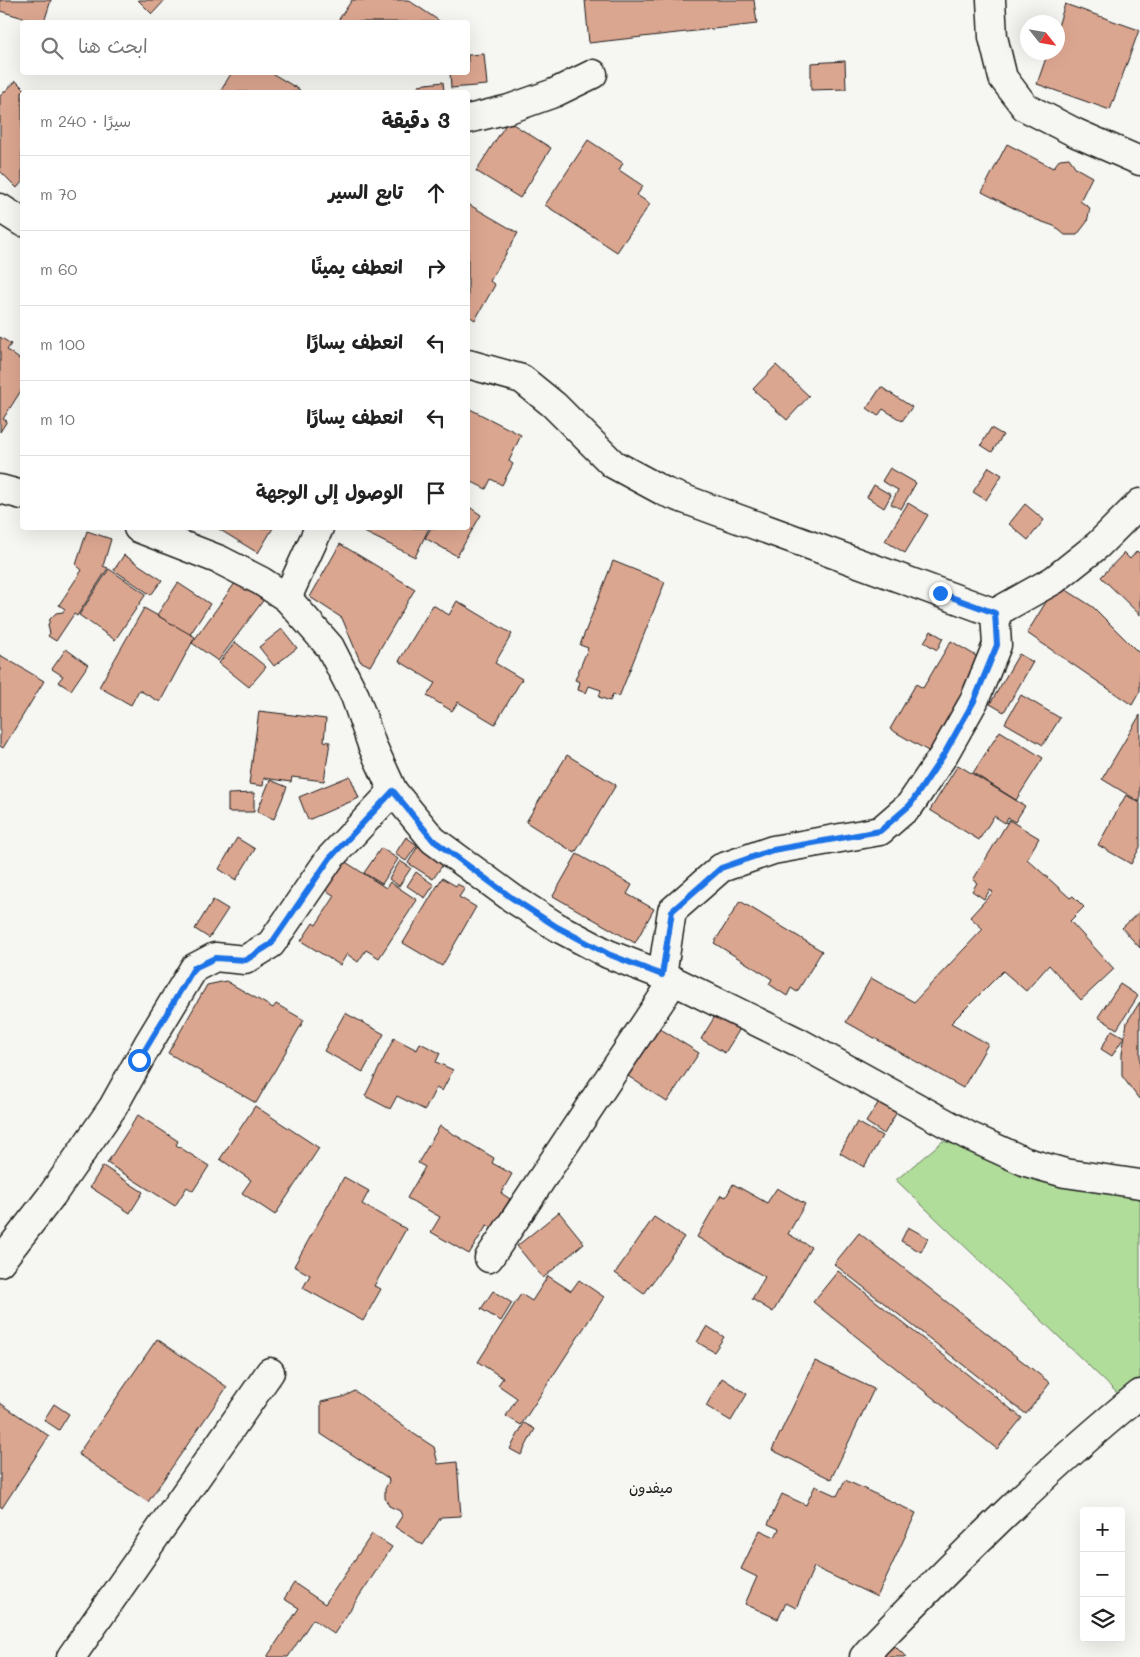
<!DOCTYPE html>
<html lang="ar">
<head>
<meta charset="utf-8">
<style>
	body { margin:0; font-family:Mali,"Playpen Sans Arabic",sans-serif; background:#f6f6f6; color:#222; direction:rtl }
	.controls { position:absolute; right:15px; bottom:15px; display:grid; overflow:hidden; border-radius:5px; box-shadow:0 5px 20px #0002 }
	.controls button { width:45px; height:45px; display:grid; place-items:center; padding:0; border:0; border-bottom:1px solid #e0e0e0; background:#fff; color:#222; font:25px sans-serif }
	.compass { position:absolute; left:1020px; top:15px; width:45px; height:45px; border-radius:50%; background:#fff; box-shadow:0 5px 20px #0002; rotate:121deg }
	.stop { position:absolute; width:15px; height:15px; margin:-11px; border:4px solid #1a73e8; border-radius:50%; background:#fff }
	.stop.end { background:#1a73e8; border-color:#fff; box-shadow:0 1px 5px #0008 }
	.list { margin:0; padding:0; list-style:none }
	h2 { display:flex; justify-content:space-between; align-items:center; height:65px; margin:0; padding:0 20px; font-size:21px }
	h2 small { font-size:16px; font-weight:400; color:#767676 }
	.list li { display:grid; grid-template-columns:32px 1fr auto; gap:15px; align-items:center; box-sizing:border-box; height:75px; padding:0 20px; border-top:1px solid #e0e0e0 }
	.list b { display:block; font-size:19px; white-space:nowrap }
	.list em { font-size:16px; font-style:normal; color:#767676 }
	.icon { flex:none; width:28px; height:28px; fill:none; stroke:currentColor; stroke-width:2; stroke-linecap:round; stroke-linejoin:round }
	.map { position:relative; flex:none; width:1140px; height:1657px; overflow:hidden; direction:ltr }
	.search { position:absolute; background:#fff; box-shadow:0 5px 20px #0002; left:20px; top:20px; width:450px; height:55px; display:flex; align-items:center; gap:12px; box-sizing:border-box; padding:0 18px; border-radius:5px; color:#767676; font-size:19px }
	.panel { position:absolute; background:#fff; box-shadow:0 5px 20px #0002; left:20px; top:90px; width:450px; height:440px; border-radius:5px; direction:rtl }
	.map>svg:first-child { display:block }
</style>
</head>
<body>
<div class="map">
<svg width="1140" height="1657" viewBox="0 0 1140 1657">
	<rect width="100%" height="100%" fill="#f6f6f2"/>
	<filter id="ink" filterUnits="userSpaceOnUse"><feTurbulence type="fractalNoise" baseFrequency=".02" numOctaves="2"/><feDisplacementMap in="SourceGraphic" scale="10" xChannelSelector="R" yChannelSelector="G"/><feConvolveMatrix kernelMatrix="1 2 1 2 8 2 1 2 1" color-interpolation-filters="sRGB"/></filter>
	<g filter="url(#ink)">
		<path fill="#b1dd9b" stroke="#667c5c" d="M 943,1141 L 1072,1180 L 1140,1194 L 1140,1415 L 896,1180 Z"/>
		<g fill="#dba690" stroke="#1c1c1c">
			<path d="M 0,0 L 51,0 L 44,22 L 37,22 L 0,11 Z"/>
			<path d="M 138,0 L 165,0 L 152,14 Z"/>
			<path d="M 352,0 L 408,0 L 441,22 L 337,22 Z"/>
			<path d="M 585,0 L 754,0 L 757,24 L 589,43 Z"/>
			<path d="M 1065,4 L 1139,30 L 1110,110 L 1037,84 L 1048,52 L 1058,52 L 1058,26 Z"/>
			<path d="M 484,54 L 487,85 L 451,88 L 450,72 L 468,72 L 468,55 Z"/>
			<path d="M 845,61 L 846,89 L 811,90 L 811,63 Z"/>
			<path d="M 232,72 L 270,72 L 300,90 L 299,92 L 220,92 Z"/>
			<path d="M 16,81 L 27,92 L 22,92 L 22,182 L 17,188 L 0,171 L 0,96 Z"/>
			<path d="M 443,82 L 444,92 L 419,92 L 418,85 Z"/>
			<path d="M 508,121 L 551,148 L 520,198 L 476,171 Z"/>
			<path d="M 588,140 L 623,163 L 619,170 L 643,186 L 637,195 L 650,204 L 617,252 L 545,205 Z"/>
			<path d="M 1007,144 L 1053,168 L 1060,159 L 1069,158 L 1076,168 L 1092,177 L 1080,201 L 1090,208 L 1087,222 L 1077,235 L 1065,235 L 1054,226 L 1037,220 L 982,192 Z"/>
			<path d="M 468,204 L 518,233 L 490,281 L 495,285 L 475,320 L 469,316 L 468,319 Z"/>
			<path d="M 0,337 L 11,344 L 7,350 L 22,361 L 22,389 L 3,419 L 7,421 L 0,432 Z"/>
			<path d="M 776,365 L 809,396 L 787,420 L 753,389 Z"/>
			<path d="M 881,387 L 912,407 L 902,421 L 883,409 L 878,416 L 867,408 Z"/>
			<path d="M 468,408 L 521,435 L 509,461 L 513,464 L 502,485 L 491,479 L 486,489 L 468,480 Z"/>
			<path d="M 991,428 L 1003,435 L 992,452 L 981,445 Z"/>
			<path d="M 989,467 L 1002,475 L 986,500 L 973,492 Z"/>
			<path d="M 890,468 L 916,483 L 901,509 L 891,504 L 898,490 L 882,481 Z"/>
			<path d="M 874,485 L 891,495 L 884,508 L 867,497 Z"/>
			<path d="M 908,503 L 928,515 L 905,553 L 885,541 Z"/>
			<path d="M 1025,504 L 1044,520 L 1028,540 L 1009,524 Z"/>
			<path d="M 468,506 L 481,515 L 457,556 L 425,538 L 431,528 L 468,528 Z"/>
			<path d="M 217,528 L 273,528 L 258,553 Z"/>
			<path d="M 356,528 L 429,528 L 415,557 Z"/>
			<path d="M 87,531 L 111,539 L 103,566 L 108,568 L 77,616 L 74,614 L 56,641 L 48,636 L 50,633 L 48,626 L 50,619 L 56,613 L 63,612 L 65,609 L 59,605 L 82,570 L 76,565 Z"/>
			<path d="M 340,544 L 415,589 L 370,666 L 360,661 L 342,618 L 310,597 Z"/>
			<path d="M 1137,551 L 1140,554 L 1140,615 L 1101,577 L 1124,553 L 1130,559 Z"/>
			<path d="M 124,555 L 162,580 L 151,595 L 114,570 Z"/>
			<path d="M 613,561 L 665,582 L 619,697 L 613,694 L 610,701 L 599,697 L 601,690 L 589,686 L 586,693 L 578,690 L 580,682 L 575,680 L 588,648 L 580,645 Z"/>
			<path d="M 109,569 L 146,594 L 115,640 L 79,615 Z"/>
			<path d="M 238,579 L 265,598 L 218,661 L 192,643 Z"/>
			<path d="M 178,583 L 210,604 L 189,636 L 157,615 Z"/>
			<path d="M 1057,584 L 1093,607 L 1140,654 L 1140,691 L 1132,705 L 1027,633 Z"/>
			<path d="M 457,601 L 512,634 L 495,663 L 522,679 L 495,724 L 458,702 L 452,711 L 427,696 L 435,683 L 399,661 L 433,605 L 449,615 Z"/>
			<path d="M 144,608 L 195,637 L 160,702 L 139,690 L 131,705 L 99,687 Z"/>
			<path d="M 282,629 L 297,648 L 274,666 L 259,647 Z"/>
			<path d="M 931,631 L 943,638 L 937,650 L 924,642 Z"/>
			<path d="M 951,641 L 983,660 L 930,752 L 890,729 L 916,684 L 923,688 Z"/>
			<path d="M 235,642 L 266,667 L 249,687 L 219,663 Z"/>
			<path d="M 66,649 L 88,665 L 71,690 L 58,682 L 63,676 L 52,669 Z"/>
			<path d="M 1019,654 L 1033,662 L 1004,712 L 990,704 Z"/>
			<path d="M 0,655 L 44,681 L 3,748 L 0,746 Z"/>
			<path d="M 1021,695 L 1060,718 L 1043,745 L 1005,723 Z"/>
			<path d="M 259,711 L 326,719 L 324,741 L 330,742 L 324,781 L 292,777 L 291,782 L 264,778 L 263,786 L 249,784 Z"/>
			<path d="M 1140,715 L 1140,802 L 1102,779 Z"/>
			<path d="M 1000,731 L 1043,758 L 1016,800 L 973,773 Z"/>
			<path d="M 567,755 L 616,785 L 575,853 L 526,822 Z"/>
			<path d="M 958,765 L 1025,806 L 1015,822 L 1008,818 L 1005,823 L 994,816 L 979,840 L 930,810 Z"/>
			<path d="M 350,776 L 359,798 L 308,820 L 299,797 Z"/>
			<path d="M 270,780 L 287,787 L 274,819 L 257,812 Z"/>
			<path d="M 254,793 L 254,812 L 228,812 L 228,794 Z"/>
			<path d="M 1126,795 L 1140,803 L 1140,847 L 1131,864 L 1098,845 Z"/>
			<path d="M 1009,820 L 1039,838 L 1027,859 L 1070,898 L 1073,896 L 1084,907 L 1070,921 L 1114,969 L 1081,1000 L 1049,965 L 1026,991 L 1003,971 L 951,1023 L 988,1044 L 963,1088 L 846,1022 L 871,978 L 914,1002 L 983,929 L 970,917 L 993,892 L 990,890 L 984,899 L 972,891 L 977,883 L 973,880 Z"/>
			<path d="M 406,837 L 417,845 L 406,861 L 395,854 Z"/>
			<path d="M 237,838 L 255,849 L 236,880 L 219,869 Z"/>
			<path d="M 418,846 L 444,863 L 433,879 L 408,863 Z"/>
			<path d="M 381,848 L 398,859 L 382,884 L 364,873 Z"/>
			<path d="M 577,854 L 632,885 L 627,894 L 654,909 L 635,943 L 553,896 Z"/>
			<path d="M 341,859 L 386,888 L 390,882 L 417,900 L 379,958 L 366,950 L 358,962 L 347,954 L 340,965 L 301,941 L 313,923 L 316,925 L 335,896 L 322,888 Z"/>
			<path d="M 400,861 L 411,868 L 399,886 L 389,879 Z"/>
			<path d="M 416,872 L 434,885 L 425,898 L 407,886 Z"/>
			<path d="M 442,878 L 456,886 L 457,884 L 465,888 L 459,897 L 476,907 L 442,966 L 403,943 Z"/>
			<path d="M 213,900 L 228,909 L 209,938 L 195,929 Z"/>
			<path d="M 740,901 L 822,951 L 797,992 L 791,988 L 787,996 L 769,984 L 772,979 L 714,943 Z"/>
			<path d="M 1140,911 L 1140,948 L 1122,928 Z"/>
			<path d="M 226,981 L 273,1008 L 276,1004 L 304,1020 L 256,1103 L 168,1053 L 207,985 Z"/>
			<path d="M 1120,984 L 1138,996 L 1117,1029 L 1098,1017 Z"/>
			<path d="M 1140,1002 L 1140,1097 L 1139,1099 L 1122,1076 L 1122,1054 L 1127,1022 Z"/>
			<path d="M 345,1013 L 384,1034 L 363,1072 L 324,1051 Z"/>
			<path d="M 717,1013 L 741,1027 L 725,1053 L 701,1039 Z"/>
			<path d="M 659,1028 L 699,1053 L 667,1102 L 628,1076 Z"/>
			<path d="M 1112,1030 L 1124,1037 L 1112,1056 L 1101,1049 Z"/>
			<path d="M 394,1038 L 417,1050 L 420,1043 L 440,1053 L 436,1062 L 453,1070 L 442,1091 L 436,1088 L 425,1110 L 397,1096 L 390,1109 L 365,1096 Z"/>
			<path d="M 884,1094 L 901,1105 L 884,1134 L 866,1122 Z"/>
			<path d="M 255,1106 L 319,1148 L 275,1215 L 242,1193 L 251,1180 L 220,1159 Z"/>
			<path d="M 138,1115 L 178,1141 L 176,1145 L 209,1166 L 193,1191 L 187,1187 L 175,1206 L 107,1163 Z"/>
			<path d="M 857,1122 L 882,1136 L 864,1167 L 840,1153 Z"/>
			<path d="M 440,1126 L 494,1158 L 492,1163 L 512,1174 L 501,1193 L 510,1199 L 492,1228 L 487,1225 L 469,1254 L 431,1232 L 440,1217 L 407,1198 L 425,1167 L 418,1163 Z"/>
			<path d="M 103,1166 L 143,1192 L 130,1213 L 90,1187 Z"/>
			<path d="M 344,1177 L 369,1191 L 362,1204 L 406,1229 L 374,1286 L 381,1289 L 363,1321 L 303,1288 L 310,1275 L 294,1266 Z"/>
			<path d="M 733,1184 L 767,1203 L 777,1188 L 805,1204 L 788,1234 L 811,1247 L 773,1312 L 752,1299 L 765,1277 L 697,1237 L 721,1195 L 726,1197 Z"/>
			<path d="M 559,1212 L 584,1243 L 543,1278 L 517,1246 Z"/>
			<path d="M 654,1217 L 684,1237 L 644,1294 L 615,1273 Z"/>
			<path d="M 908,1227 L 928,1238 L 921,1252 L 901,1241 Z"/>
			<path d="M 859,1233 L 1050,1383 L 1026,1414 L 834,1264 Z"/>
			<path d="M 838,1271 L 1022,1418 L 997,1449 L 813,1302 Z"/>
			<path d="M 548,1276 L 571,1291 L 579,1280 L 604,1297 L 521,1425 L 506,1416 L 517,1398 L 498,1385 L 503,1378 L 478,1362 L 521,1294 L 532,1301 Z"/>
			<path d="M 493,1291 L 512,1303 L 501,1321 L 481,1309 Z"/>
			<path d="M 707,1326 L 724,1337 L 714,1352 L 697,1342 Z"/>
			<path d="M 157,1339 L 227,1387 L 148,1502 L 78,1454 Z"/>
			<path d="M 815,1361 L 874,1389 L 831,1479 L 772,1450 Z"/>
			<path d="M 722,1378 L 747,1394 L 731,1421 L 706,1406 Z"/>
			<path d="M 355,1391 L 414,1434 L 434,1447 L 438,1464 L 457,1462 L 461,1516 L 441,1517 L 423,1545 L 395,1527 L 402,1516 L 400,1511 L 389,1506 L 385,1498 L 385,1489 L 389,1481 L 388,1478 L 321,1434 L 321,1402 L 343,1397 Z"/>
			<path d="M 0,1403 L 49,1436 L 2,1508 L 0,1506 Z"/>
			<path d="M 54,1404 L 69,1414 L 59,1430 L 44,1420 Z"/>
			<path d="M 524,1423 L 535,1429 L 521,1455 L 510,1449 Z"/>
			<path d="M 845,1480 L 916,1513 L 877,1597 L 814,1567 L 796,1608 L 786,1603 L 778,1619 L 745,1604 L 757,1577 L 741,1569 L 760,1530 L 775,1537 L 779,1529 L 768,1524 L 782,1494 L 806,1505 L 815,1486 L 837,1496 Z"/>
			<path d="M 372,1534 L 392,1547 L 334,1634 L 313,1619 L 288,1657 L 267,1657 L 299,1608 L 284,1599 L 294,1583 L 325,1604 Z"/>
			<path d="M 894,1645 L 906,1657 L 883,1657 Z"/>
		</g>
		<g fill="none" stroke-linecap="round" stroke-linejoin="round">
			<defs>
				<g id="minor">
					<path d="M 991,0 L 993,37 L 1003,78 L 1025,107 L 1076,133 L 1140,161"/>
					<path d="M 468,119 L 509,109 L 554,93 L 593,74"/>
					<path d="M 0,208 L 22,222"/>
					<path d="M 468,364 L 522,379 L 554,405 L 613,464 L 665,492 L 995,613 L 997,645 L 974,701 L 943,756 L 910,805 L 880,831 L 773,850 L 721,868 L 672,911 L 662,975"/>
					<path d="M 0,489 L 22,495"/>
					<path d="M 138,528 L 220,560 L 261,581 L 287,598 L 330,647 L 355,696 L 372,745 L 393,791 L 433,840 L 512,898 L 557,927 L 608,954 L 662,975 L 800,1043 L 969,1136 L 1026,1162 L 1065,1173 L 1140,1184"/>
					<path d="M 287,598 L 319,528"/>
					<path d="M 995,613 L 1054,580 L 1098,545 L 1140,503"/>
					<path d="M 489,1258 L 673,982"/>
					<path d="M 0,1262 L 52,1195 L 113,1107 L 148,1044 L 194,968 L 215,957 L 245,960 L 271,944 L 330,858 L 393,791"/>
					<path d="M 71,1657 L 270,1372"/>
					<path d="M 864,1657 L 875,1644 C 960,1557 1045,1471 1140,1394"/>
				</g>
			</defs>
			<use href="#minor" stroke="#1c1c1c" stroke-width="31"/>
			<use href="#minor" stroke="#f6f6f2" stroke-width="28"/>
		</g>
	</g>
	<g fill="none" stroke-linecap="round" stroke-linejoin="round" filter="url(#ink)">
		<path stroke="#1a73e8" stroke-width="6" d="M 139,1060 L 194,968 L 215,958 L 246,960 L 271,944 L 330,858 L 393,791 L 433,840 L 512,898 L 557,927 L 608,954 L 662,975 L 672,911 L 721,868 L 773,850 L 880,831 L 910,805 L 943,756 L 974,701 L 997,645 L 995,613 L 940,593"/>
	</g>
	<g text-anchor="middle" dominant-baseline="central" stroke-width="4" stroke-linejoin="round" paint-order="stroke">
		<g font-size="15" fill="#1c1c1c" stroke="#f6f6f2">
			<text x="651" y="1487">ميفدون</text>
		</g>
	</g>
</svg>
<div class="controls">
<button>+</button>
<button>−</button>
<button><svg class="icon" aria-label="layers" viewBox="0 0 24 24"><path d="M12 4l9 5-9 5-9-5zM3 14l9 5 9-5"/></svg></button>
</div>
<svg class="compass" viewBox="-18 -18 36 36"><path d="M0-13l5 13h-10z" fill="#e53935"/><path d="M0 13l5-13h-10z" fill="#767676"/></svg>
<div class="stop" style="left:139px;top:1060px"></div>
<div class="stop end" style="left:940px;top:593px"></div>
<div class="search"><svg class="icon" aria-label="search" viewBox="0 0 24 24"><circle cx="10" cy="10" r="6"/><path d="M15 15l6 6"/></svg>ابحث هنا</div>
<section class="panel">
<h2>3 دقيقة<small>سيرًا · 240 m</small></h2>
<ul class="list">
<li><svg class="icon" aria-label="ahead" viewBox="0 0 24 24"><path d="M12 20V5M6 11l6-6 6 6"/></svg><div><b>تابع السير</b></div><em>70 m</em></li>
<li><svg class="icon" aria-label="right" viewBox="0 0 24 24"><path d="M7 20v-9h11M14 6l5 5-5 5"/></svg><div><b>انعطف يمينًا</b></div><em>60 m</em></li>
<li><svg class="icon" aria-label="left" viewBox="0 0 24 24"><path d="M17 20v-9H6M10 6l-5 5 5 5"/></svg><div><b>انعطف يسارًا</b></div><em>100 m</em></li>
<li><svg class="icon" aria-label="left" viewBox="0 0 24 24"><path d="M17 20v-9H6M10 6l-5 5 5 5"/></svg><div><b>انعطف يسارًا</b></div><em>10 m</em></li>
<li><svg class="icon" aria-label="arrive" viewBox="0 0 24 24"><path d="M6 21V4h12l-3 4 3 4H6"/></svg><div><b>الوصول إلى الوجهة</b></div></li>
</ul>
</section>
</div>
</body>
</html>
